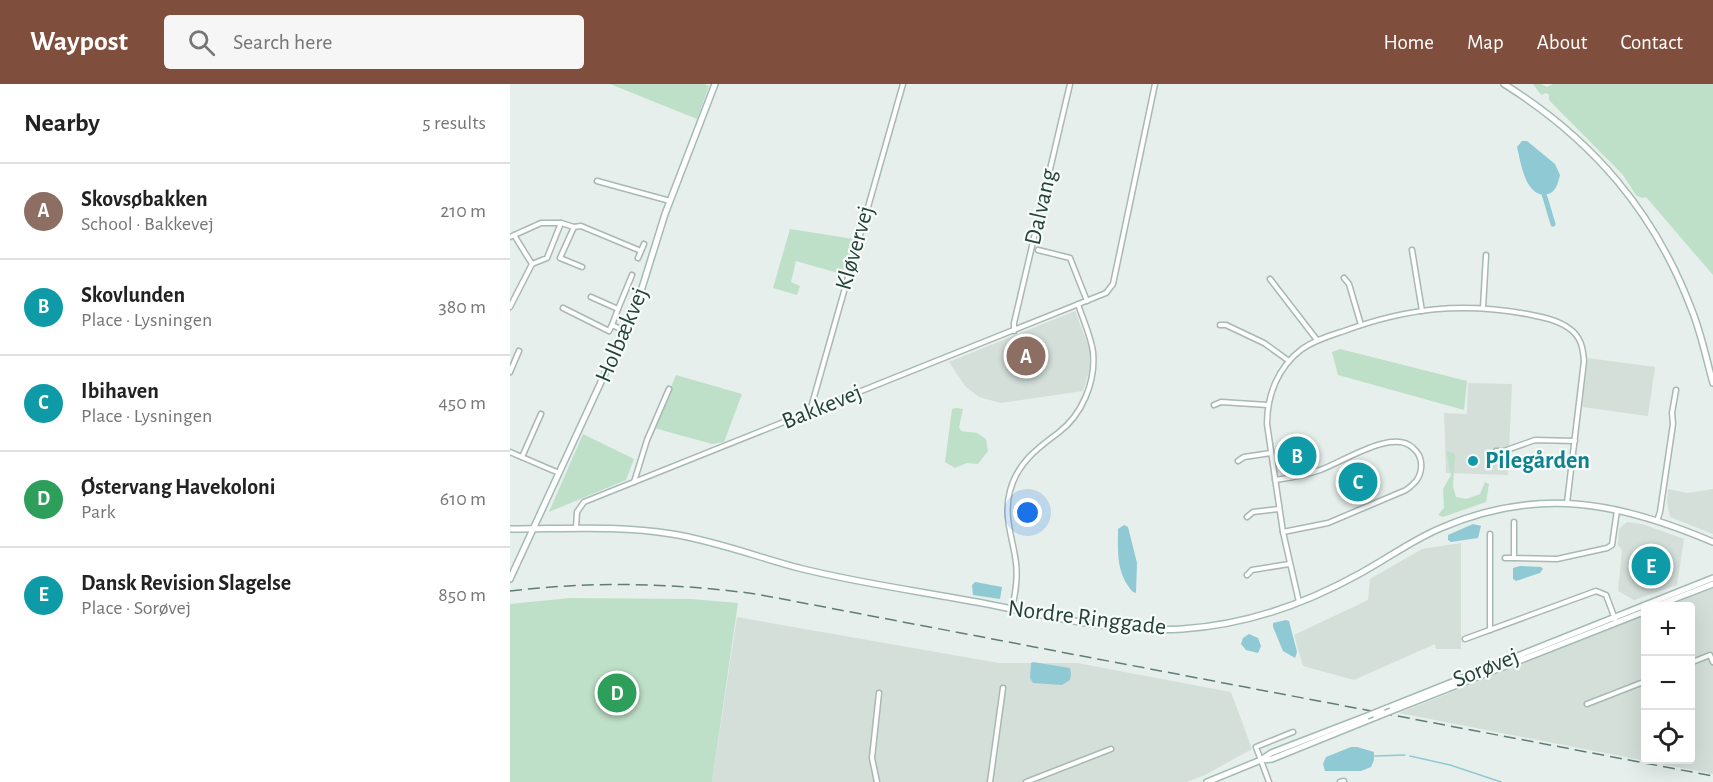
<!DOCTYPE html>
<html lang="en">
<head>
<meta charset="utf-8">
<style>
	body { margin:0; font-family:"Alegreya Sans",sans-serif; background:#f6f6f6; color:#222 }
	.controls { position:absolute; right:18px; bottom:18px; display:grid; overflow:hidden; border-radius:6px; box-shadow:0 6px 24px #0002 }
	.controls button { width:54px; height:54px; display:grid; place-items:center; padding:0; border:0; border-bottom:2px solid #e0e0e0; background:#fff; color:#222; font:30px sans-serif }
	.you { position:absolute; left:518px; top:429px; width:21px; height:21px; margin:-15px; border:4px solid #fff; border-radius:50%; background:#1a73e8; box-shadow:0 0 0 9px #1a73e833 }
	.badge { display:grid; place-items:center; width:39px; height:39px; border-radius:50%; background:#804e3d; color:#fff; font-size:20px; font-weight:700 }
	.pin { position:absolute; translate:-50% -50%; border:3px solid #fff; box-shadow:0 2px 6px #0006 }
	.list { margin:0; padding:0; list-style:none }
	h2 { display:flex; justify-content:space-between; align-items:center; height:78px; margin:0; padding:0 24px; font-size:26px }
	h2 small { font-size:20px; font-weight:400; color:#767676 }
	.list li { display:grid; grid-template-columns:39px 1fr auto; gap:18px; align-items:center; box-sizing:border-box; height:96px; padding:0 24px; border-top:2px solid #e0e0e0 }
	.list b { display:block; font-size:22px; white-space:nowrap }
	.list p { margin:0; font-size:20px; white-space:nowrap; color:#767676 }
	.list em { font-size:20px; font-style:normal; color:#767676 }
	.icon { flex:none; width:33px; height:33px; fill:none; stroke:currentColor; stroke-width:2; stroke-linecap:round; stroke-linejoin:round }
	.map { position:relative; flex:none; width:1203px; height:698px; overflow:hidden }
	header { display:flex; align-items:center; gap:36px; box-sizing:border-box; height:84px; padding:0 30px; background:#804e3d; color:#fff }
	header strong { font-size:28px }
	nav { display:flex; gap:33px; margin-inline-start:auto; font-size:21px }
	.search { width:420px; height:54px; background:#f6f6f6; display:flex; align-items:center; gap:15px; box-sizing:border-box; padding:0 21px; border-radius:6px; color:#767676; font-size:22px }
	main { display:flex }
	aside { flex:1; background:#fff }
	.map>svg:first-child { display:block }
</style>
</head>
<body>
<header>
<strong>Waypost</strong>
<div class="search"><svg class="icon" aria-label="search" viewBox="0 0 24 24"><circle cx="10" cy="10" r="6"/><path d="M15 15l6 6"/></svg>Search here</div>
<nav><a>Home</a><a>Map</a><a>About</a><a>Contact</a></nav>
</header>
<main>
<aside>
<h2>Nearby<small>5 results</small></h2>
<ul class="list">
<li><span class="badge" style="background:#8d6e63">A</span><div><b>Skovsøbakken</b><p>School · Bakkevej</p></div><em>210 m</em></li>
<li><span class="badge" style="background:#0f9aa8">B</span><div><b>Skovlunden</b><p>Place · Lysningen</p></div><em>380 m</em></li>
<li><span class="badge" style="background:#0f9aa8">C</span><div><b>Ibihaven</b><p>Place · Lysningen</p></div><em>450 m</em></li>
<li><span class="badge" style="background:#2e9e5b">D</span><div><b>Østervang Havekoloni</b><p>Park</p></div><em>610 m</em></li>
<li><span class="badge" style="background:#0f9aa8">E</span><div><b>Dansk Revision Slagelse</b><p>Place · Sorøvej</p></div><em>850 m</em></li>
</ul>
</aside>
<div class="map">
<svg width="1203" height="698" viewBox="0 0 1203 698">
	<rect width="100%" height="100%" fill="#e6efeb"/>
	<g fill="#d4dfda">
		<path d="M 565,227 L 580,266 L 579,287 L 573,307 L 491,319 L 469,313 L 455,302 L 439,278 Z"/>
		<path d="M 1078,274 L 1145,283 L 1138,332 L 1072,323 Z"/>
		<path d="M 958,299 L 1002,300 L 998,391 L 936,389 L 934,329 L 957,330 Z"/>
		<path d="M 1158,405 L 1177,409 L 1203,405 L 1203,450 L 1160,433 L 1157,419 Z"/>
		<path d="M 1117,438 L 1132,440 L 1174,455 L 1167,501 L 1124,516 L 1108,507 L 1112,466 L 1108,461 L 1109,445 Z"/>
		<path d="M 951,459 L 951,565 L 926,565 L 925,560 L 844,596 L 793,582 L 784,551 L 858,516 L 860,495 L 912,465 Z"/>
		<path d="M 1203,504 L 1203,690 L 889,629 L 1135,531 L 1136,676 L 1180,676 L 1180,522 L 1158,522 Z"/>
		<path d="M 227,533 L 489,579 L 567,579 L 721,608 L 742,665 L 695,691 L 677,698 L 202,698 Z"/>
	</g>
	<g fill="#bfe0c8">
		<path d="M 100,0 L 194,0 L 199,2 L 187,35 Z"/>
		<path d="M 1023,0 L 1031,0 L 1037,3 L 1043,0 L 1203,0 L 1203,191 L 1136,113 L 1132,114 L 1126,111 L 1113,91 L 1039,16 L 1039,11 L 1036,9 L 1031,11 Z"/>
		<path d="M 280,145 L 344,155 L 335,191 L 286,177 L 281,198 L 290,202 L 287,211 L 263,204 Z"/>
		<path d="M 830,265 L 957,297 L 954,326 L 828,291 L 822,268 Z"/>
		<path d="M 166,291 L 232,310 L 214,358 L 202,360 L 144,344 Z"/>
		<path d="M 446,324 L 453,325 L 449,343 L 451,347 L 467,349 L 476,355 L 478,367 L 468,380 L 457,379 L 445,384 L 435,378 L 442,325 Z"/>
		<path d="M 73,350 L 124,375 L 116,396 L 39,428 Z"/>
		<path d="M 936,367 L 945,370 L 943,402 L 946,413 L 956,415 L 970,410 L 975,398 L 979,400 L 976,418 L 933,433 L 928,431 L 934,424 L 933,405 L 941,391 Z"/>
		<path d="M 60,514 L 181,515 L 228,519 L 202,698 L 0,698 L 0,520 Z"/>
	</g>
	<g fill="#8ec9d4">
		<path d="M 1012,57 L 1017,57 L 1045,80 L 1050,91 C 1048,99 1046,108 1038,110 C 1015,115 1011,78 1007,63 Z"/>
		<path d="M 963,440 L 971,442 L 968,454 L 941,458 L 938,456 L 938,451 Z"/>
		<path d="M 614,441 L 618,443 L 627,479 L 626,509 L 623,508 C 606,489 608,469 608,445 Z"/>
		<path d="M 1010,482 L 1031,483 L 1033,485 L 1030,489 L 1006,497 L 1003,495 L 1003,484 Z"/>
		<path d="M 465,498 L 492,503 L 490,515 L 463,511 L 462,501 Z"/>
		<path d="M 776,536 L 779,537 L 787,568 L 785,574 L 773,567 L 763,543 L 763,539 Z"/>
		<path d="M 739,550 L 748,554 L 751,562 L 748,569 L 736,566 L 731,560 L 733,554 Z"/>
		<path d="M 523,578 L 560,584 L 561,590 L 560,596 L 552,601 L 523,599 L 520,594 L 521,579 Z"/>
		<path d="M 841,663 L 847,663 L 864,668 L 864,676 L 861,683 L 851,687 L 815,687 L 813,680 L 816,673 Z"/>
	</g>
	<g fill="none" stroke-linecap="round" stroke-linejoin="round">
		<g stroke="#8ec9d4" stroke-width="1.5">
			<path d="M 865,672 L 895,671"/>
			<path d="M 900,672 L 940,681 L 991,698"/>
		</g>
		<path stroke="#8ec9d4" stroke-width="5" d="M 1034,110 L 1043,140"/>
		<defs>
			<g id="street">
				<path d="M 87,97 L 160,117"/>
				<path d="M 51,139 L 64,143 L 71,142 L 131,167"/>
				<path d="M 64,143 L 50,174 L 72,183"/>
				<path d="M 0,153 L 31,139 L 51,139 L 37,174 L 22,180 L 4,151"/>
				<path d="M 528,166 L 560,174 L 577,217"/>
				<path d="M 902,166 L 912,227"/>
				<path d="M 128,174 L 134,160"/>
				<path d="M 834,194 L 839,200 L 851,241"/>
				<path d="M 760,195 L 807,256"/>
				<path d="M 81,213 L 108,225 L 102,241 L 115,247"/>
				<path d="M 0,223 L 22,180"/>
				<path d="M 53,224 L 99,247 L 102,241"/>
				<path d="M 973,224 L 976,171"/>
				<path d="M 108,225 L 122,191"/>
				<path d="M 710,241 L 716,241 L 754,259 L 779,277"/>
				<path d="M 504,247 L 504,239 L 560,0"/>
				<path d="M 0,288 L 9,267"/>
				<path d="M 704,321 L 711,318 L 758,321"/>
				<path d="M 300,327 L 393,0"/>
				<path d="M 986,367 L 994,367 L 1025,356 L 1065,357"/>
				<path d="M 0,368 L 49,389"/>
				<path d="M 12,373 L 31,330"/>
				<path d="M 728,377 L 734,373 L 761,369"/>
				<path d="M 765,396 C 780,394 796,391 810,386 C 833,378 883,344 903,364 C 909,369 912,376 911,384 C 910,395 904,400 896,406 L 818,439 L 773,448"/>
				<path d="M 124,398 L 137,356 L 159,305"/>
				<path d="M 737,433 L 743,428 L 769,425"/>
				<path d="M 1147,437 L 1150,428 L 1163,340 L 1162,329 L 1166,306"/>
				<path d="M 1004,438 L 1004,474 L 1047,475 L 1097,464 L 1102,461 L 1107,426"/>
				<path d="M 66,444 L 67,428 L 74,418 L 596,209 L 603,200 L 645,0"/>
				<path d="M 980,450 L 980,546"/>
				<path d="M 995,474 L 1004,474"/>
				<path d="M 737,491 L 742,486 L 779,480"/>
				<path d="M 789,518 L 773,448 L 757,340 C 757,311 768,283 792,265 C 805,256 819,252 834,247 C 897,224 951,218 1017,230 C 1032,233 1048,236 1060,245 C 1071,253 1073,264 1074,277 L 1057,419"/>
				<path d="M 502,525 C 505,510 508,495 506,479 C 503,454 493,433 500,407 C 507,380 526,365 548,349 C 572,331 586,298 583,268 C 581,252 573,236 568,220"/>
				<path d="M 955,555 L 1086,507 L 1096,511 L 1105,535"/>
				<path d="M 1180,579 L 1200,571 L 1203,578"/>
				<path d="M 1077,620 L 1136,597"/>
				<path d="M 367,698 L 362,674 L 369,609"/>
				<path d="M 480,698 L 493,604"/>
				<path d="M 516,698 L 601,665"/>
				<path d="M 759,698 L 746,663 L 783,648"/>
				<path d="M 830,698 L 834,697"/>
			</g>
			<g id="secondary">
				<path d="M 994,0 C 1082,55 1144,127 1181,224 C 1191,248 1196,274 1203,299"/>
				<path d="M 0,445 C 54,445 109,441 162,450 C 206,457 247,473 289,484 C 348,499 408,507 467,518 C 534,531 603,549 672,545 C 734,541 795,520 849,490 C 877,475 902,456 931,444 C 1028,402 1109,418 1203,458"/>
				<path d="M 0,495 L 127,220 L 155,130 L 205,0"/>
				<path d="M 1146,522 L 1203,500"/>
				<path d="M 872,626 L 1203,494"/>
				<path d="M 881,627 L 1136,527"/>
				<path d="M 752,676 L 762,675 L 866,633"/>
				<path d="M 697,698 L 751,676 L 761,669 L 857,632"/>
			</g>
		</defs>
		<use href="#street" stroke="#a8b8b2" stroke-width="7"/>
		<use href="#secondary" stroke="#a4bbb3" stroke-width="8"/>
		<use href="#street" stroke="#fff" stroke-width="4"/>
		<use href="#secondary" stroke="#fff" stroke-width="5"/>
		<path stroke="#5f7d75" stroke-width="1.5" stroke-dasharray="12 6" stroke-linecap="butt" d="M 0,507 C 82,497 165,499 246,510 L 1203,692"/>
		<defs>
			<g id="secondary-bridge">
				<path d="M 857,632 L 872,626"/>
				<path d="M 866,633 L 881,627"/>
			</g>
		</defs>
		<use href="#secondary-bridge" stroke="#a4bbb3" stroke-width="8" stroke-linecap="butt"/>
		<use href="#secondary-bridge" stroke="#fff" stroke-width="5"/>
	</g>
	<circle fill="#0f9aa8" stroke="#f7fbf9" stroke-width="2" cx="963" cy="377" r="6"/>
	<g text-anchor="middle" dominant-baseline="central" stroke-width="4.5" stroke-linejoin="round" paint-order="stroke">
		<g font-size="24" fill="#24423a" stroke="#f7fbf9">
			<text transform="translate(531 123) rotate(-77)">Dalvang</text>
			<text transform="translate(345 164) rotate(-74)">Kløvervej</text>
			<text transform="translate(112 251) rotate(-67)">Holbækvej</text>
			<text transform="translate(312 323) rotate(-22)">Bakkevej</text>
			<text transform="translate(577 534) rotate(7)">Nordre Ringgade</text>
			<text transform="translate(976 584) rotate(-22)">Sorøvej</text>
		</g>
		<g font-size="24" font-weight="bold" fill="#0d838f" stroke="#f7fbf9" text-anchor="start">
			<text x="975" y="377">Pilegården</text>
		</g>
	</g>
</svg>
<div class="controls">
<button>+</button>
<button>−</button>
<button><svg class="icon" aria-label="locate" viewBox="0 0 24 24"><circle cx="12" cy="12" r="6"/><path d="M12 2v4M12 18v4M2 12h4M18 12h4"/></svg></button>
</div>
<div class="you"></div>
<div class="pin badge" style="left:516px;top:272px;background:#8d6e63">A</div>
<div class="pin badge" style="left:787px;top:372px;background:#0f9aa8">B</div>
<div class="pin badge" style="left:848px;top:398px;background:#0f9aa8">C</div>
<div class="pin badge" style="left:107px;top:609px;background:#2e9e5b">D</div>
<div class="pin badge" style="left:1141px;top:482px;background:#0f9aa8">E</div>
</div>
</main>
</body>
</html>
